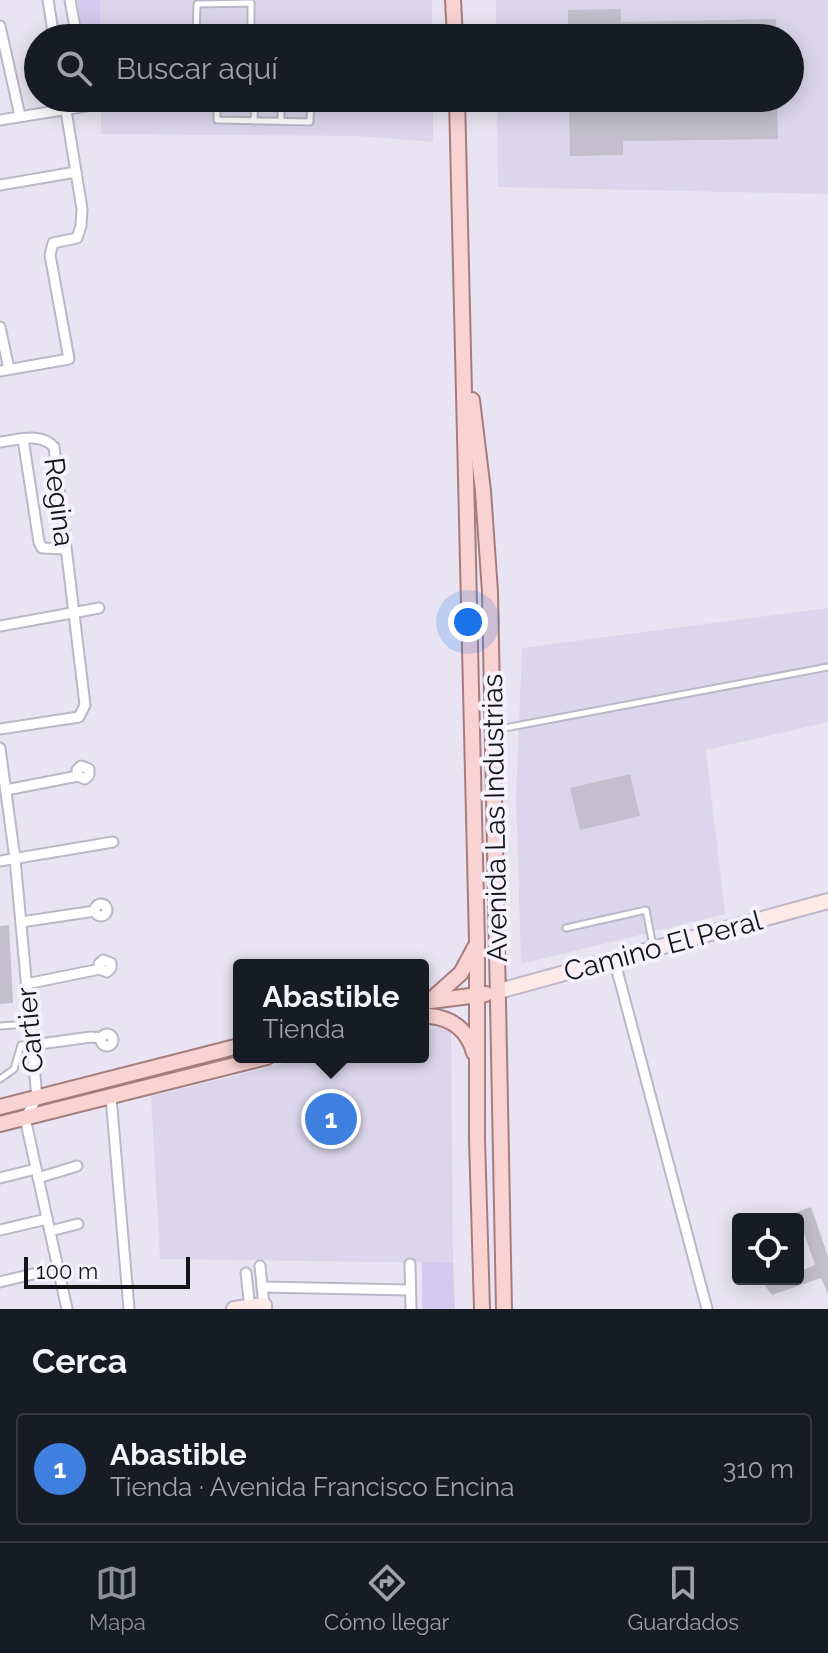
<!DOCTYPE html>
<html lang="es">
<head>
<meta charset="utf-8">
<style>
	body { margin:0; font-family:Raleway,sans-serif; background:#20242c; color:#f1f3f6 }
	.controls { position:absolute; right:24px; bottom:24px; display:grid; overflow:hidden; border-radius:8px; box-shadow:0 4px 20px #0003 }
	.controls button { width:72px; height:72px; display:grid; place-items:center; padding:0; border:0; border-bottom:2px solid #363941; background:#171b24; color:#f1f3f6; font:40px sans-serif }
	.scale { position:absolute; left:24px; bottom:20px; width:166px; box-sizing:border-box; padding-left:8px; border:4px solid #141318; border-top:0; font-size:22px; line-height:28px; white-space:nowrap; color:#141318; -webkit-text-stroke:6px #f5f2fe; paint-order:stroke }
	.you { position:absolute; left:468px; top:622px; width:28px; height:28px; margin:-20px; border:6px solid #fff; border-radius:50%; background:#1a73e8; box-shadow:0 0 0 12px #1a73e833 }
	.badge { display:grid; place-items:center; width:52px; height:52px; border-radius:50%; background:#8c9099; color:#fff; font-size:26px; font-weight:700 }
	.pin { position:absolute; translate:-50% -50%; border:4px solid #fff; box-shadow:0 2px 8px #0006 }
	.popup { position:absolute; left:233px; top:959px; width:196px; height:104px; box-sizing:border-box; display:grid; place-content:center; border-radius:8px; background:#171b24; filter:drop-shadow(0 2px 6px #0005); font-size:26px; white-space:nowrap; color:#9ea1a6 }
	.popup b { font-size:30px; color:#f1f3f6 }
	.popup::after { content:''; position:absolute; left:50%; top:100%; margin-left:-16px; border:16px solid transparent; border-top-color:#171b24 }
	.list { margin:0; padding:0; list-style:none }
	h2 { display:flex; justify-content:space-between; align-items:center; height:104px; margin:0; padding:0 32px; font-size:34px }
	h2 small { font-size:26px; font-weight:400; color:#9ea1a6 }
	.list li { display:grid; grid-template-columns:52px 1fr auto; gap:24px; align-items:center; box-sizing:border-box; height:112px; margin:0 16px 16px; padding:0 16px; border:2px solid #363941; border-radius:8px }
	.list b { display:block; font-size:30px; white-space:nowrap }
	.list p { margin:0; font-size:26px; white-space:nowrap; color:#9ea1a6 }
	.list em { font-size:26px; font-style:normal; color:#9ea1a6 }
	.icon { flex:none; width:44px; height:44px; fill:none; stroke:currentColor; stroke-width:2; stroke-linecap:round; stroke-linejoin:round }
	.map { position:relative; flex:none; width:828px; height:1309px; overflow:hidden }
	.search { position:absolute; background:#171b24; box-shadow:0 4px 20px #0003; left:24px; right:24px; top:24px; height:88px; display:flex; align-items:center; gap:20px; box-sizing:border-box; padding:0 28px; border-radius:44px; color:#9ea1a6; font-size:30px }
	.sheet { height:232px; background:#171b24 }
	nav { display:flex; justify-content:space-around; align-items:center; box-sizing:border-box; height:112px; border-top:2px solid #363941; background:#171b24; font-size:22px; color:#9ea1a6 }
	nav a { display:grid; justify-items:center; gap:4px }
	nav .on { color:#8c9099 }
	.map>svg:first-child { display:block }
</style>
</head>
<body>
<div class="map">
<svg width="828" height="1309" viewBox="0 0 828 1309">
	<rect width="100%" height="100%" fill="#e8e4f3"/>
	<g fill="#dcd6ec">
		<rect x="100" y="0" width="332" height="38"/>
		<path d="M 496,0 L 828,0 L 828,194 L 498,187 L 497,98 L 790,98 L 790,38 L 496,38 Z"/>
		<path d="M 101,98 L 433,98 L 433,142 L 359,136 L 101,134 Z"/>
		<path d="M 828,608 L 828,722 L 706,750 L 725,914 L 521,964 L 516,796 L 522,648 Z"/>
		<path d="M 439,1027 L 451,1033 L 453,1263 L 160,1259 L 151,1096 L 311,1057 L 423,1057 L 423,1031 Z"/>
	</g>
	<g fill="#d4c9ee">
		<path d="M 77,0 L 100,0 L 100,38 L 83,38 Z"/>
		<path d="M 422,1262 L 453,1263 L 455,1309 L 422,1309 Z"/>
	</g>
	<g fill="#c3bfce">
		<path d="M 621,9 L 621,22 L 776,19 L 776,38 L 568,38 L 568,10 Z"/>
		<path d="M 569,98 L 777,98 L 778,139 L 623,141 L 623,155 L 570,156 Z"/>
		<path d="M 630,774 L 640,816 L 580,830 L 570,788 Z"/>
		<path d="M 9,925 L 13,1003 L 0,1004 L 0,926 Z"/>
		<path d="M 811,1207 L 828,1256 L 828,1294 L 821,1278 L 772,1295 L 760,1279 L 798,1279 L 798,1272 L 815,1265 L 797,1212 Z"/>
	</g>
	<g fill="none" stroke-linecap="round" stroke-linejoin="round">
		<defs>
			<g id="lane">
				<path d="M 196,38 L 197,4 L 251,3 L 251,38"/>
				<path d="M 217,98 L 217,120 L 310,122 L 311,98"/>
				<path d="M 88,106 L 119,98"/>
				<path d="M 254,121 L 255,98"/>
				<path d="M 281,121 L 281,98"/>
				<path d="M 494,730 L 828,667"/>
				<path d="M 566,928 L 646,910 L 653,946"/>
				<path d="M 0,1026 L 29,1024"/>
				<path d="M 0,1079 L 14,1069 L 21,1045 L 32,1045"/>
			</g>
			<g id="street">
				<path d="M 48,0 L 54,38"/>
				<path d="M 70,0 L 77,38"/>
				<path d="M 0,26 L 20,116"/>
				<path d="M 0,120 L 87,106 L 86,98"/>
				<path d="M 0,185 L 76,172"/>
				<path d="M 0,327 L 9,369"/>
				<path d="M 0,371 L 69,359 L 50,255 L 53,243 L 77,238 L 81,226 L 82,209 L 64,98"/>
				<path d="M 23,439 L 39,542 L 42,548 L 65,549"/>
				<path d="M 0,442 C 18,440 41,432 54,447 L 85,705 L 79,717 L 0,729"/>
				<path d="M 0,626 L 99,608"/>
				<path d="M 0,748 L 15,859 L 37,1098 L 25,1118 L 67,1309"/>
				<path d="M 6,790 L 78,776 L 85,779 L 89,775 L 89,769 L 81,766 L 77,770 L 78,776"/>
				<path d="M 0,861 L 113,842"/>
				<circle cx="101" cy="910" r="6"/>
				<path d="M 21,922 L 95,911"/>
				<path d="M 614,959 L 707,1309"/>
				<path d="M 26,984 L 100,969 L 107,972 L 111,968 L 111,963 L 103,960 L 99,964 L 100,969"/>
				<circle cx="107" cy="1040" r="6"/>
				<path d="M 32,1045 L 91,1037 L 101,1038"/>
				<path d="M 111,1097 L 129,1309"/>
				<path d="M 0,1178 L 36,1169"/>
				<path d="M 38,1178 L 77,1166"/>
				<path d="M 0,1230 L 47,1219"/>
				<path d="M 50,1231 L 78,1224"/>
				<path d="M 410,1264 L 411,1309"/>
				<path d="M 260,1266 L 264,1305"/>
				<path d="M 246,1273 L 250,1308"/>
				<path d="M 0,1282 L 58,1268"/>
				<path d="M 262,1287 L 410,1290"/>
			</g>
			<g id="secondary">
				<path d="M 499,991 L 828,901"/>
				<path d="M 234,1309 L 264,1305 L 264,1309"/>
			</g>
			<g id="primary">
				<path d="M 453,0 L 455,38"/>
				<path d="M 457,98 L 477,942 L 477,1139 L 482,1309"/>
				<path d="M 472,400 L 483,491 L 490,592 L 504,1309"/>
				<path d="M 433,998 L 461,973 L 475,947"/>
				<path d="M 423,1002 L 486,994"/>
				<path d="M 429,1016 C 452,1018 468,1030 474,1053"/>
				<path d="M 0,1107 L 239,1046"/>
				<path d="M 0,1124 L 267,1057"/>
			</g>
		</defs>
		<use href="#lane" stroke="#bbb7c6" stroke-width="9"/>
		<use href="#street" stroke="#bbb7c6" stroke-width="13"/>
		<use href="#secondary" stroke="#bbb7c6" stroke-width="18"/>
		<use href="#primary" stroke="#a67d7c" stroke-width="18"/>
		<use href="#lane" stroke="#fff" stroke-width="5"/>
		<use href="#street" stroke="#fff" stroke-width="9"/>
		<use href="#secondary" stroke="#fce9e8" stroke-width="14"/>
		<use href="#primary" stroke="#f9d3d1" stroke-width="14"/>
	</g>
	<g text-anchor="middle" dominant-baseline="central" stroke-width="8" stroke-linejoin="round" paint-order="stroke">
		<g font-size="28" fill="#141318" stroke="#f5f2fe">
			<text transform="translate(59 502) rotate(83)">Regina</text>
			<text transform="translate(495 818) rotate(-91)">Avenida Las Industrias</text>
			<text transform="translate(663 946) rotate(-15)">Camino El Peral</text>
			<text transform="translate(30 1030) rotate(-95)">Cartier</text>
		</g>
	</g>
</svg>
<div class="controls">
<button><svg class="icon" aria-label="locate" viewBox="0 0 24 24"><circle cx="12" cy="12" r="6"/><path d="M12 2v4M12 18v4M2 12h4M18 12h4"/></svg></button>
</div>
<div class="scale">100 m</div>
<div class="you"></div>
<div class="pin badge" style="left:331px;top:1119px;background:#3f7fe0">1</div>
<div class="popup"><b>Abastible</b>Tienda</div>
<div class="search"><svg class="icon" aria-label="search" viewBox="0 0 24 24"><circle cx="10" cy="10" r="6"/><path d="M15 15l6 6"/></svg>Buscar aquí</div>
</div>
<section class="sheet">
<h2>Cerca<small></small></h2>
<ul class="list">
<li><span class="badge" style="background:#3f7fe0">1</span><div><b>Abastible</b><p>Tienda · Avenida Francisco Encina</p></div><em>310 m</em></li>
</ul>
</section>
<nav>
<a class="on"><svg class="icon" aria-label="map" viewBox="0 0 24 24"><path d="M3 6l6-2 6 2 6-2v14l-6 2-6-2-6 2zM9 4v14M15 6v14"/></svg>Mapa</a>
<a><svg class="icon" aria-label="directions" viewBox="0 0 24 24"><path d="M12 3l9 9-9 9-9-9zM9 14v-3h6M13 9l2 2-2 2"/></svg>Cómo llegar</a>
<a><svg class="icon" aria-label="saved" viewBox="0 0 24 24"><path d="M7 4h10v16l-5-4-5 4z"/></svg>Guardados</a>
</nav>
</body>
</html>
